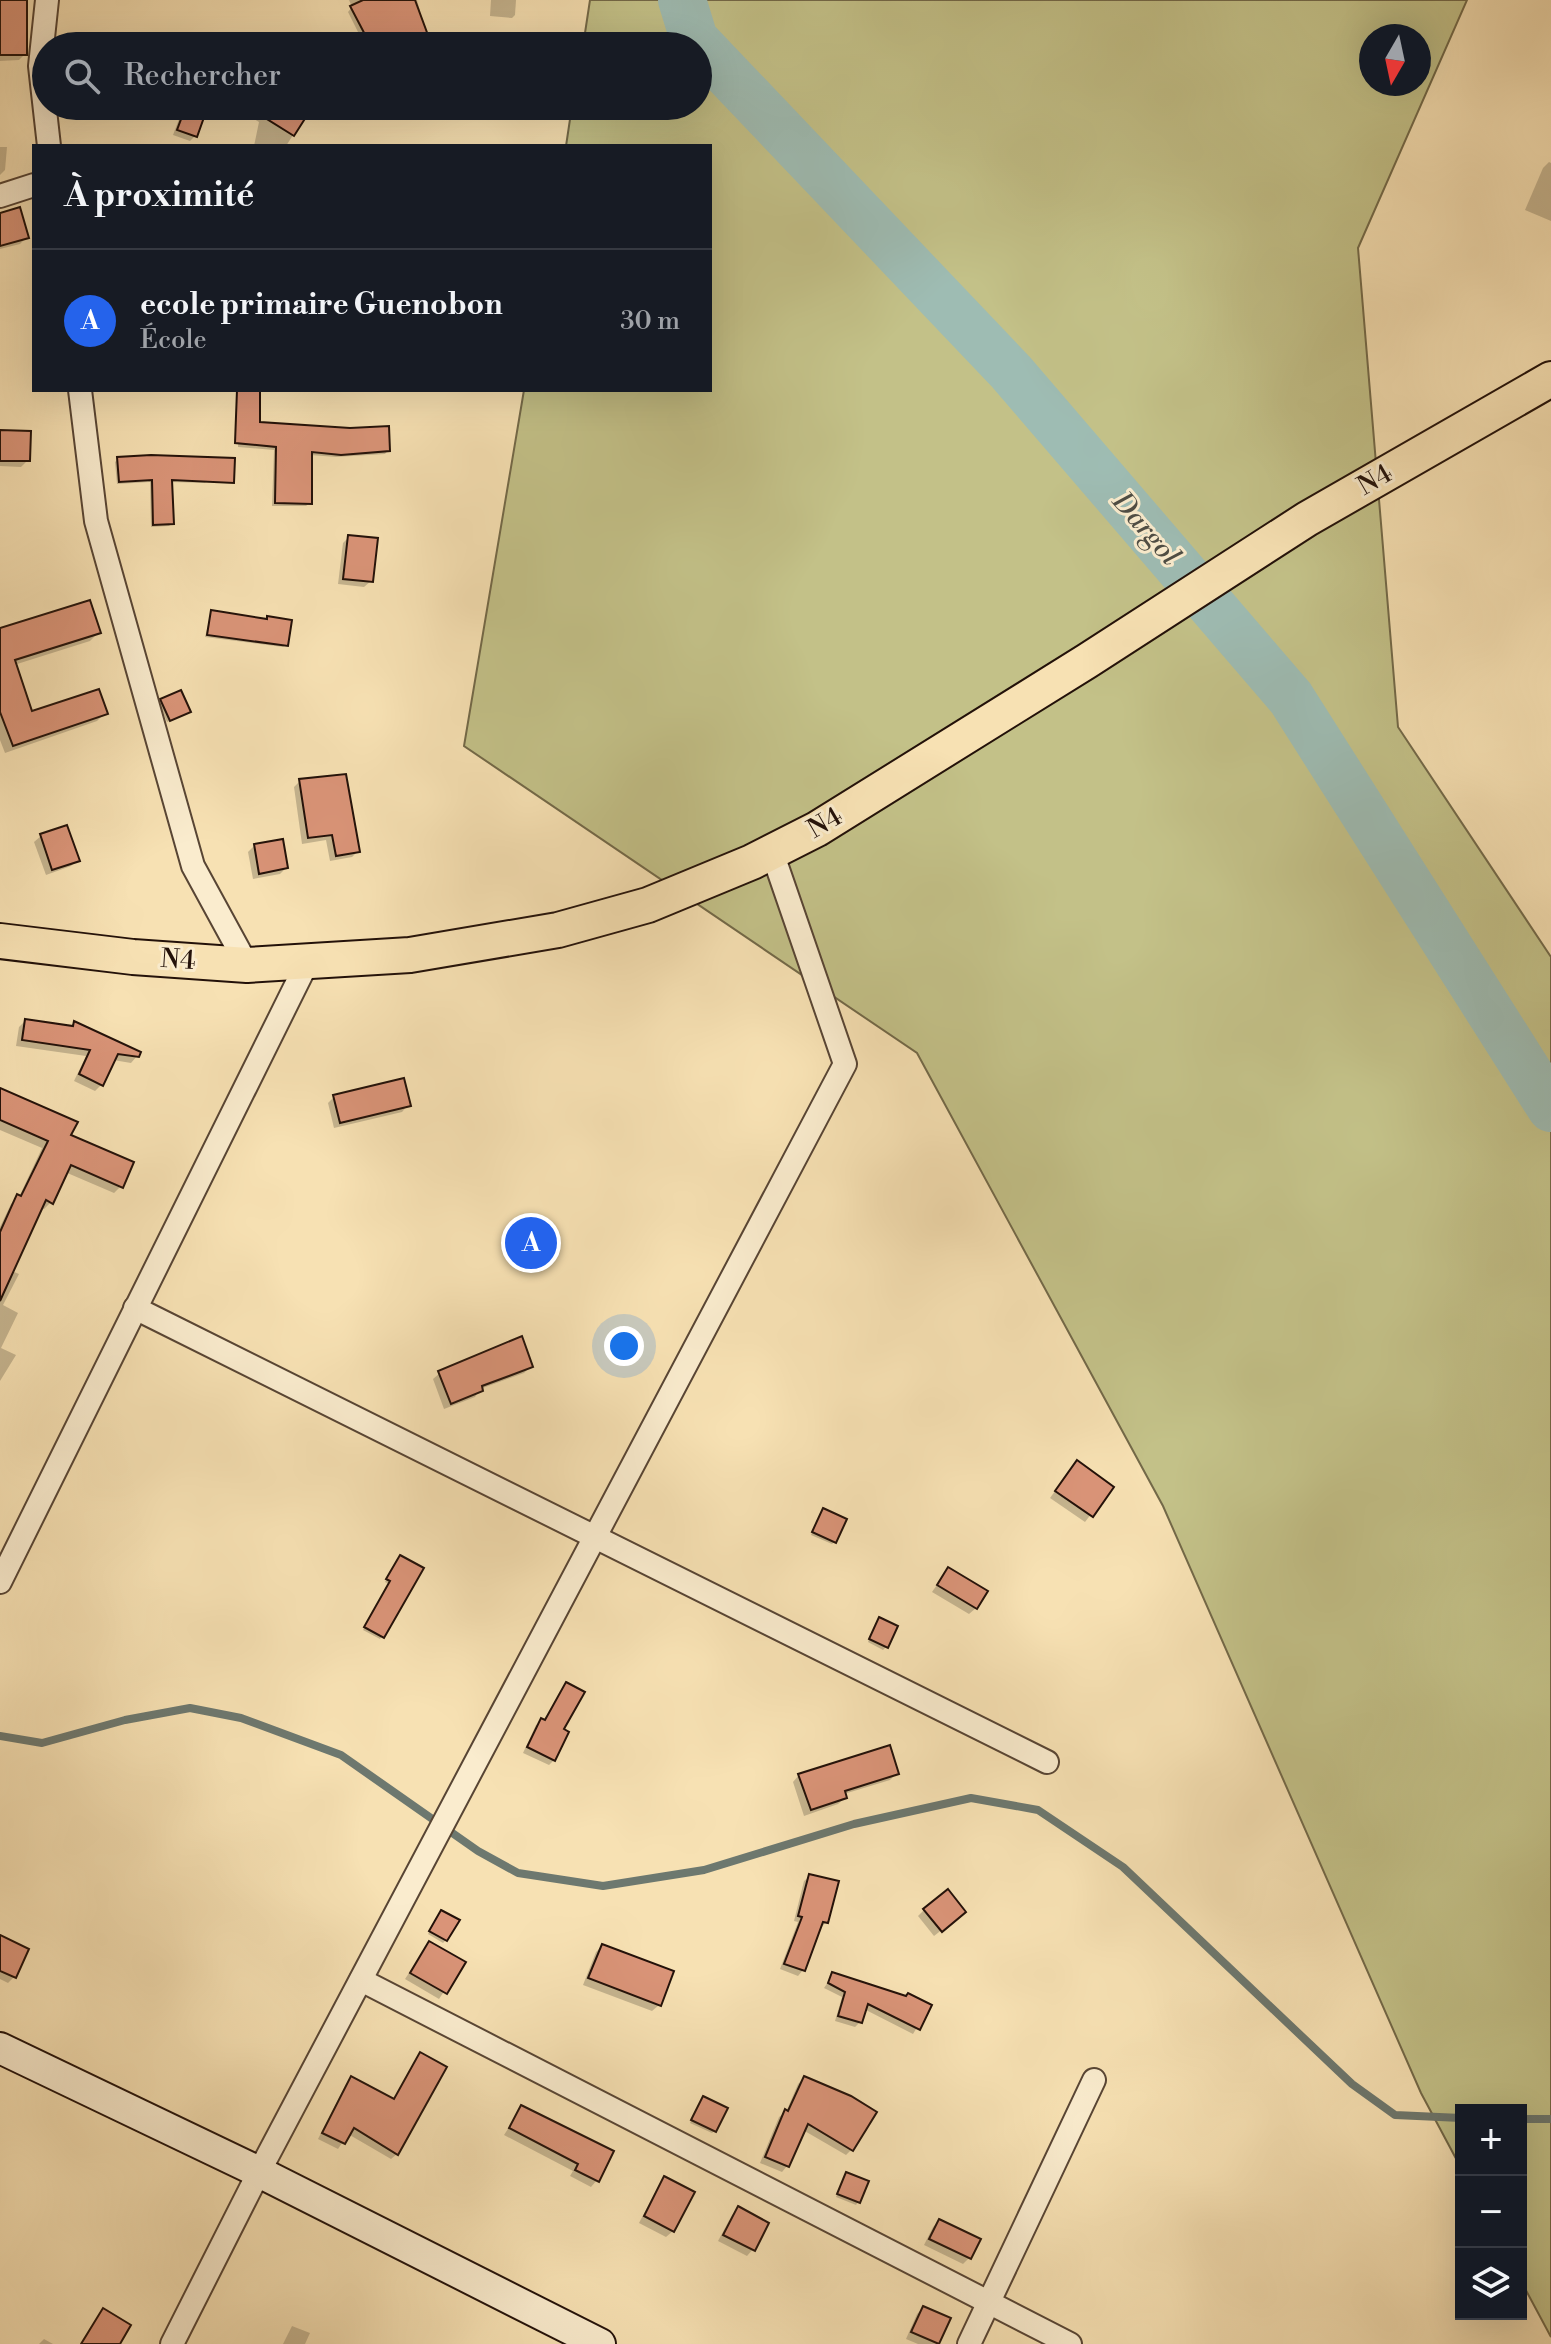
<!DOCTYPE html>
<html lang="fr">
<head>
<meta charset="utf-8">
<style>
	body { margin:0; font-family:"Libre Bodoni",serif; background:#20242c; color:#f1f3f6 }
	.controls { position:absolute; right:24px; bottom:24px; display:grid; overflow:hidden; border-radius:0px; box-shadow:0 8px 32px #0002 }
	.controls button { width:72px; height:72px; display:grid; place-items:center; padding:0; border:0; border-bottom:2px solid #363941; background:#171b24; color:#f1f3f6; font:40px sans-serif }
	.compass { position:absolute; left:1359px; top:24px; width:72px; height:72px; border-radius:50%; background:#171b24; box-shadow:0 8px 32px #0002; rotate:189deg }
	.you { position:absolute; left:624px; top:1346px; width:28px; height:28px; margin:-20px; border:6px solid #fff; border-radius:50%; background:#1a73e8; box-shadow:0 0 0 12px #1a73e833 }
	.badge { display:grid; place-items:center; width:52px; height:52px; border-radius:50%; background:#2563eb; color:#fff; font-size:26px; font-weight:700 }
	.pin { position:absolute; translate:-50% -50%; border:4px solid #fff; box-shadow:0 2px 8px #0006 }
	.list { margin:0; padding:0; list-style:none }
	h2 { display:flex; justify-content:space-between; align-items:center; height:104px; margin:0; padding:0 32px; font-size:34px }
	h2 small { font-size:26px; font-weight:400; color:#9ea1a6 }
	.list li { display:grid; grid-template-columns:52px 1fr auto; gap:24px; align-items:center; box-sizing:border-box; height:144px; padding:0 32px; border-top:2px solid #363941 }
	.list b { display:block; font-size:30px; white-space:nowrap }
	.list p { margin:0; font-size:26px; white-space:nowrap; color:#9ea1a6 }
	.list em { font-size:26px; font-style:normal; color:#9ea1a6 }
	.icon { flex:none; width:44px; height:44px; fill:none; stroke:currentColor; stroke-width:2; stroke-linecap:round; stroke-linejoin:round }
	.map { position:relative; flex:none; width:1551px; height:2344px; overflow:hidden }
	.search { position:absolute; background:#171b24; box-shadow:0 8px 32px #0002; left:32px; top:32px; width:680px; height:88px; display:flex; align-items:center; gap:20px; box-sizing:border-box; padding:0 28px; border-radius:44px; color:#9ea1a6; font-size:30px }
	.panel { position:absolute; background:#171b24; box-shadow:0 8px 32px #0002; left:32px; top:144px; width:680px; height:248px; border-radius:0px }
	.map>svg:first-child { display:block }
</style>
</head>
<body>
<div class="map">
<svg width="1551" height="2344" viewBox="0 0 1551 2344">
	<rect width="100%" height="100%" fill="#f7e1b3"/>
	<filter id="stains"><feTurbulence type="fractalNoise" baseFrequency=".0025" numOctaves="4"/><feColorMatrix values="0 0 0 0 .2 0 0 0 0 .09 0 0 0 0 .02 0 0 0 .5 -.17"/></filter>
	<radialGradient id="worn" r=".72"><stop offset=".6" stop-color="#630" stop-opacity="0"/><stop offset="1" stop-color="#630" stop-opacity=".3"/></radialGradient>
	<path fill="#c3c188" stroke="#736948" stroke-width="2" fill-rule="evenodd" d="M 590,0 L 1467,0 L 1358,248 L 1398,727 L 1551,957 L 1551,2337 L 1521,2281 L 1521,2110 L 1461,2110 L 1461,2168 L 1421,2093 L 1163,1506 L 917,1053 L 464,746 L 524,390 L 710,390 L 710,146 L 566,146 L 572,106 L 698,106 L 698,46 L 583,46 ZM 1371,36 L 1419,36 L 1419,84 L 1371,84 Z"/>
	<g fill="#0003">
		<path d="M 0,0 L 25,0 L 25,54 L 19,60 L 0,61 Z"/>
		<path d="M 349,0 L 417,0 L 420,11 L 418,14 L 430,46 L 365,46 L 348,12 L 352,7 Z"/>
		<path d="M 491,0 L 516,0 L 515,15 L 512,18 L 490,16 Z"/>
		<path d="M 132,36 L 134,46 L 107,46 L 109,41 Z"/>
		<path d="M 184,106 L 206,106 L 195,136 L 190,141 L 173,135 Z"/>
		<path d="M 233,106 L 296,106 L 307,113 L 286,146 L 254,146 L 259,122 Z"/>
		<path d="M 0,147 L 7,147 L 5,170 L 0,175 Z"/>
		<path d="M 1549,162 L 1551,163 L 1551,221 L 1525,210 L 1543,168 Z"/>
		<path d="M 0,215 L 27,237 L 20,244 L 0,249 Z"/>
		<path d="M 239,426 L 388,450 L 385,454 L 336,457 L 310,455 L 310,503 L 306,506 L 272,506 L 274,450 L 238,447 Z"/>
		<path d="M 0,432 L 28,460 L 21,467 L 0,466 Z"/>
		<path d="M 118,459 L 207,481 L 205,483 L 170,482 L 172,523 L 169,526 L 151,527 L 150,482 L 117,484 L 115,462 Z"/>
		<path d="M 349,537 L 371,581 L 364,587 L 338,584 L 343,543 Z"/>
		<path d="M 211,613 L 265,621 L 268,618 L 286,645 L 283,647 L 205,637 Z"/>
		<path d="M 0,630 L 98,633 L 90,641 L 14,665 L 31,714 L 105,713 L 97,721 L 5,753 L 0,740 Z"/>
		<path d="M 162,700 L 186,714 L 167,722 L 159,703 Z"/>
		<path d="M 300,781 L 358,851 L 352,857 L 330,861 L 326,840 L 302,844 L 294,787 Z"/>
		<path d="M 41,836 L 78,860 L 71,866 L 46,875 L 34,842 Z"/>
		<path d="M 254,846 L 286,868 L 280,874 L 253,879 L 248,852 Z"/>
		<path d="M 25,1021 L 70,1027 L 74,1023 L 137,1056 L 131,1063 L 113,1060 L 101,1085 L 95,1091 L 74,1081 L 86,1056 L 16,1046 L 19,1027 Z"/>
		<path d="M 0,1090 L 68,1136 L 121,1186 L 114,1193 L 65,1172 L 51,1202 L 44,1209 L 40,1208 L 12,1271 L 19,1274 L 3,1305 L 18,1313 L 1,1348 L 16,1355 L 0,1381 L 0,1227 L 11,1204 L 19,1197 L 42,1148 L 0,1130 Z"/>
		<path d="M 334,1097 L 408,1105 L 402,1112 L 334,1128 L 328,1103 Z"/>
		<path d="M 531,1366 L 524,1373 L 480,1389 L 475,1397 L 444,1409 L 433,1379 L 440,1373 Z"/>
		<path d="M 1071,1469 L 1112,1487 L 1085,1522 L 1050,1498 Z"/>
		<path d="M 821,1513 L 834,1542 L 832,1544 L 811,1535 Z"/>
		<path d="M 398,1560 L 382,1636 L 380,1639 L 363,1630 L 389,1584 L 385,1582 Z"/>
		<path d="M 948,1569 L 976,1608 L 969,1614 L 932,1592 Z"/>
		<path d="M 877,1622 L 886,1647 L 883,1650 L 868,1642 Z"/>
		<path d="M 566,1684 L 561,1730 L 554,1760 L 549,1765 L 523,1753 L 536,1725 L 543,1721 Z"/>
		<path d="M 896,1774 L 890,1780 L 844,1794 L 845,1798 L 838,1804 L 804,1816 L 793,1782 L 799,1775 Z"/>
		<path d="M 810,1876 L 826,1922 L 821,1928 L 803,1970 L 798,1976 L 780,1969 L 798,1922 L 794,1921 L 804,1881 Z"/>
		<path d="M 924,1910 L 957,1918 L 934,1936 L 918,1916 Z"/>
		<path d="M 439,1915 L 446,1940 L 443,1943 L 428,1934 Z"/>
		<path d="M 0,1937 L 14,1977 L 8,1983 L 0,1979 Z"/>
		<path d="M 429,1943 L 463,1963 L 439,1999 L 405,1979 Z"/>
		<path d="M 602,1946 L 659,2005 L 652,2011 L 583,1985 L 596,1952 Z"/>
		<path d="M 833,1975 L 930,2006 L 913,2034 L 864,2009 L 860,2022 L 855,2027 L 835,2021 L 842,1997 L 824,1988 Z"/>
		<path d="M 420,2055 L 397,2154 L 391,2159 L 348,2134 L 338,2149 L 318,2139 L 346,2084 L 351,2079 L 393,2101 Z"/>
		<path d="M 804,2078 L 851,2150 L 846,2155 L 803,2130 L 787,2166 L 782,2172 L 760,2163 L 779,2117 L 786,2112 L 798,2084 Z"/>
		<path d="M 701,2101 L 714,2131 L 712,2133 L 690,2123 Z"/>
		<path d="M 522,2107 L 597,2180 L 591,2187 L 570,2176 L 573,2171 L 504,2135 Z"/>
		<path d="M 846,2175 L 858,2202 L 856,2205 L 836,2197 Z"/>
		<path d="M 665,2179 L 673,2231 L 666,2237 L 639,2223 L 659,2185 Z"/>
		<path d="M 738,2209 L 753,2249 L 747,2256 L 718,2241 L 732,2215 Z"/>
		<path d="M 939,2221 L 970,2257 L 963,2264 L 924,2245 L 933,2227 Z"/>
		<path d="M 923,2308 L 948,2319 L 936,2344 L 918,2344 L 906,2339 L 917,2314 Z"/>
		<path d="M 292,2326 L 310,2333 L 305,2344 L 283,2344 Z"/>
		<path d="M 44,2339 L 53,2344 L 39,2344 Z"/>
	</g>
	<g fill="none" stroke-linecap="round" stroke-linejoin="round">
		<g stroke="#6d786f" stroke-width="8">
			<path d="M 0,1736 L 42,1743 L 125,1720 L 190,1708 L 241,1718 L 341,1755 L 478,1851 L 518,1873 L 603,1886 L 704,1870 L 854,1824 L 971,1798 L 1038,1810 L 1123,1867 L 1352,2084 L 1395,2115 L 1461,2118"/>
			<path d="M 1521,2119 L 1551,2119"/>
		</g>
		<path stroke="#9ebcb3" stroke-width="48" d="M 682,0 L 694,39 L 1011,372 L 1291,698 L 1551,1108"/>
	</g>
	<g fill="#da9478" stroke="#231109" stroke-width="2">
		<rect x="0" y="0" width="27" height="55"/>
		<path d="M 363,0 L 415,0 L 432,46 L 371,46 L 350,6 Z"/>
		<path d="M 186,106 L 208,106 L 197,137 L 177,130 Z"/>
		<path d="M 246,106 L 313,106 L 294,136 Z"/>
		<path d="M 20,207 L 29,238 L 0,246 L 0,213 Z"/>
		<path d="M 237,390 L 260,390 L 260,422 L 350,428 L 389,426 L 390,451 L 341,455 L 312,452 L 312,504 L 275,503 L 276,447 L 235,443 Z"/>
		<path d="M 0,430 L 31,431 L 30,461 L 0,461 Z"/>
		<path d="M 151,455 L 235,458 L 234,483 L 172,480 L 174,524 L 153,525 L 152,480 L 119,482 L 117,457 Z"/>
		<path d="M 348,535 L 378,538 L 373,582 L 343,579 Z"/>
		<path d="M 90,600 L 101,633 L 15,660 L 32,711 L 99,689 L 108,714 L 13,746 L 0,712 L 0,628 Z"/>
		<path d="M 211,610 L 267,619 L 267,616 L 292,620 L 288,646 L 207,635 Z"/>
		<path d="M 181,690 L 191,712 L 170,721 L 160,699 Z"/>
		<path d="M 346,774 L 360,852 L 336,856 L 332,835 L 308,838 L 299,779 Z"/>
		<path d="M 67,825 L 80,861 L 52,870 L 40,834 Z"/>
		<path d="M 283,839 L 288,868 L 259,874 L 254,844 Z"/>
		<path d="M 25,1019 L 73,1026 L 74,1021 L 141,1052 L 139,1057 L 118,1054 L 103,1086 L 79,1074 L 90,1050 L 22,1040 Z"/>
		<path d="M 404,1078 L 411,1106 L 340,1123 L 333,1095 Z"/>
		<path d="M 0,1088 L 78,1122 L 71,1135 L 134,1162 L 123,1188 L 71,1165 L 53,1204 L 46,1200 L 0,1301 L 0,1232 L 17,1194 L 21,1196 L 48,1141 L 0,1120 Z"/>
		<path d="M 522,1336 L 533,1367 L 482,1386 L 483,1391 L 451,1404 L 438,1371 Z"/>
		<path d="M 1077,1460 L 1114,1487 L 1093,1517 L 1055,1491 Z"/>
		<path d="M 823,1508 L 847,1519 L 836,1543 L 812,1532 Z"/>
		<path d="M 400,1555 L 424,1568 L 384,1638 L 364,1627 L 390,1581 L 386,1579 Z"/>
		<path d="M 948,1567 L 988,1591 L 977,1609 L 937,1585 Z"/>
		<path d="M 879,1617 L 898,1626 L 888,1648 L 869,1639 Z"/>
		<path d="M 566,1682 L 585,1692 L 564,1729 L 569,1732 L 555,1761 L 527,1747 L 541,1718 L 545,1720 Z"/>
		<path d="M 890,1745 L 899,1774 L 845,1791 L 847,1798 L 811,1810 L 798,1774 Z"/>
		<path d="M 809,1874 L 839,1881 L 828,1923 L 823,1922 L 805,1971 L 784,1964 L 802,1917 L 798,1916 Z"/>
		<path d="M 948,1889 L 966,1912 L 942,1932 L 923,1909 Z"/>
		<path d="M 441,1910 L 460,1920 L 447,1941 L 429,1931 Z"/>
		<path d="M 0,1935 L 29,1949 L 16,1978 L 0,1971 Z"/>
		<path d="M 429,1941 L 466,1962 L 447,1994 L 410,1973 Z"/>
		<path d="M 602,1944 L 674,1971 L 661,2006 L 588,1978 Z"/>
		<path d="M 832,1972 L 906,1996 L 908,1993 L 932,2005 L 920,2030 L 868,2004 L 862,2023 L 838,2016 L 845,1992 L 828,1983 Z"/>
		<path d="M 420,2052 L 447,2067 L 398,2155 L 354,2128 L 345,2144 L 322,2133 L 351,2076 L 394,2099 Z"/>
		<path d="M 804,2076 L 851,2096 L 877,2112 L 853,2151 L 808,2124 L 789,2167 L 765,2157 L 785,2109 L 788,2111 Z"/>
		<path d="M 703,2096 L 728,2108 L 716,2132 L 691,2120 Z"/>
		<path d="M 521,2105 L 614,2151 L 599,2182 L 575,2170 L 578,2164 L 509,2128 Z"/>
		<path d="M 846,2172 L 869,2181 L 860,2203 L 837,2194 Z"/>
		<path d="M 664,2176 L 695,2192 L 674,2232 L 644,2216 Z"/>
		<path d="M 738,2206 L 769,2223 L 755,2251 L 723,2235 Z"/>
		<path d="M 939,2219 L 981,2239 L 971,2259 L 929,2239 Z"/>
		<path d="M 923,2306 L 951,2318 L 939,2344 L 911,2332 Z"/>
		<path d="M 103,2308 L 131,2325 L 120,2344 L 81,2344 Z"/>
	</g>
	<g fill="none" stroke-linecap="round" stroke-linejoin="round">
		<defs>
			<g id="street">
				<path d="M 47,0 L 40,66 L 49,146"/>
				<path d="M 0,196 L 34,185"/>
				<path d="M 80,390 L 96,521 L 193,866 L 247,965"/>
				<path d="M 135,1308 L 1047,1762"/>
				<path d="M 0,1582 L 308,961"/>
				<path d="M 361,1980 L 1070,2344"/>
				<path d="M 172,2344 L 259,2172 L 845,1064 L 772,852"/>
				<path d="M 969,2344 L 1094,2080"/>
			</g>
			<path id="secondary" d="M 0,2048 L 259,2172 L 600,2344"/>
			<path id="primary" d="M 0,941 L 133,957 L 247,965 L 410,955 L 558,930 L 648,905 L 752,862 L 817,829 L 1087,661 L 1307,519 L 1551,379"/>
		</defs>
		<use href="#street" stroke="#584534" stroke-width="26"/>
		<use href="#secondary" stroke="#231109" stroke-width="34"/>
		<use href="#primary" stroke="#231109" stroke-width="38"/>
		<use href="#street" stroke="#faecce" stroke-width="22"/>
		<use href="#secondary" stroke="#faecce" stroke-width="30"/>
		<use href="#primary" stroke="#f7e1b3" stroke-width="34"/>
	</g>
	<g text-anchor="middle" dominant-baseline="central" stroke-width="6" stroke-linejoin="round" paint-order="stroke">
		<g font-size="26" fill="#231109" stroke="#faecce">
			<text transform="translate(1375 480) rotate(-30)">N4</text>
			<text transform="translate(825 823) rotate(-30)">N4</text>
			<text transform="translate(178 960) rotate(4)">N4</text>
		</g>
		<g font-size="28" font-style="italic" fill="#4e4d44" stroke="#faecce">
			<text transform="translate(1146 529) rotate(49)">Dargol</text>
		</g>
	</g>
	<rect width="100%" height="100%" filter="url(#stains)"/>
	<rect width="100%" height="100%" fill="url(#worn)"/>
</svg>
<div class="controls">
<button>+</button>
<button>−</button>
<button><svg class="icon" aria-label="layers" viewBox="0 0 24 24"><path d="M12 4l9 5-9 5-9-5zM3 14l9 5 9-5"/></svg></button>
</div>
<svg class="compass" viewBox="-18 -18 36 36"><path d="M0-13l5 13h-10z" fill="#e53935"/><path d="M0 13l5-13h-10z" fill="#9ea1a6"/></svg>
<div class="you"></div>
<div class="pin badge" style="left:531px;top:1243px">A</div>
<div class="search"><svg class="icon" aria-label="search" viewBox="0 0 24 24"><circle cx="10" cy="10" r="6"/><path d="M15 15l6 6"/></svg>Rechercher</div>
<section class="panel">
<h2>À proximité<small></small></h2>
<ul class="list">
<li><span class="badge">A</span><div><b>ecole primaire Guenobon</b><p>École</p></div><em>30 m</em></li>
</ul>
</section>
</div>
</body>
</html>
